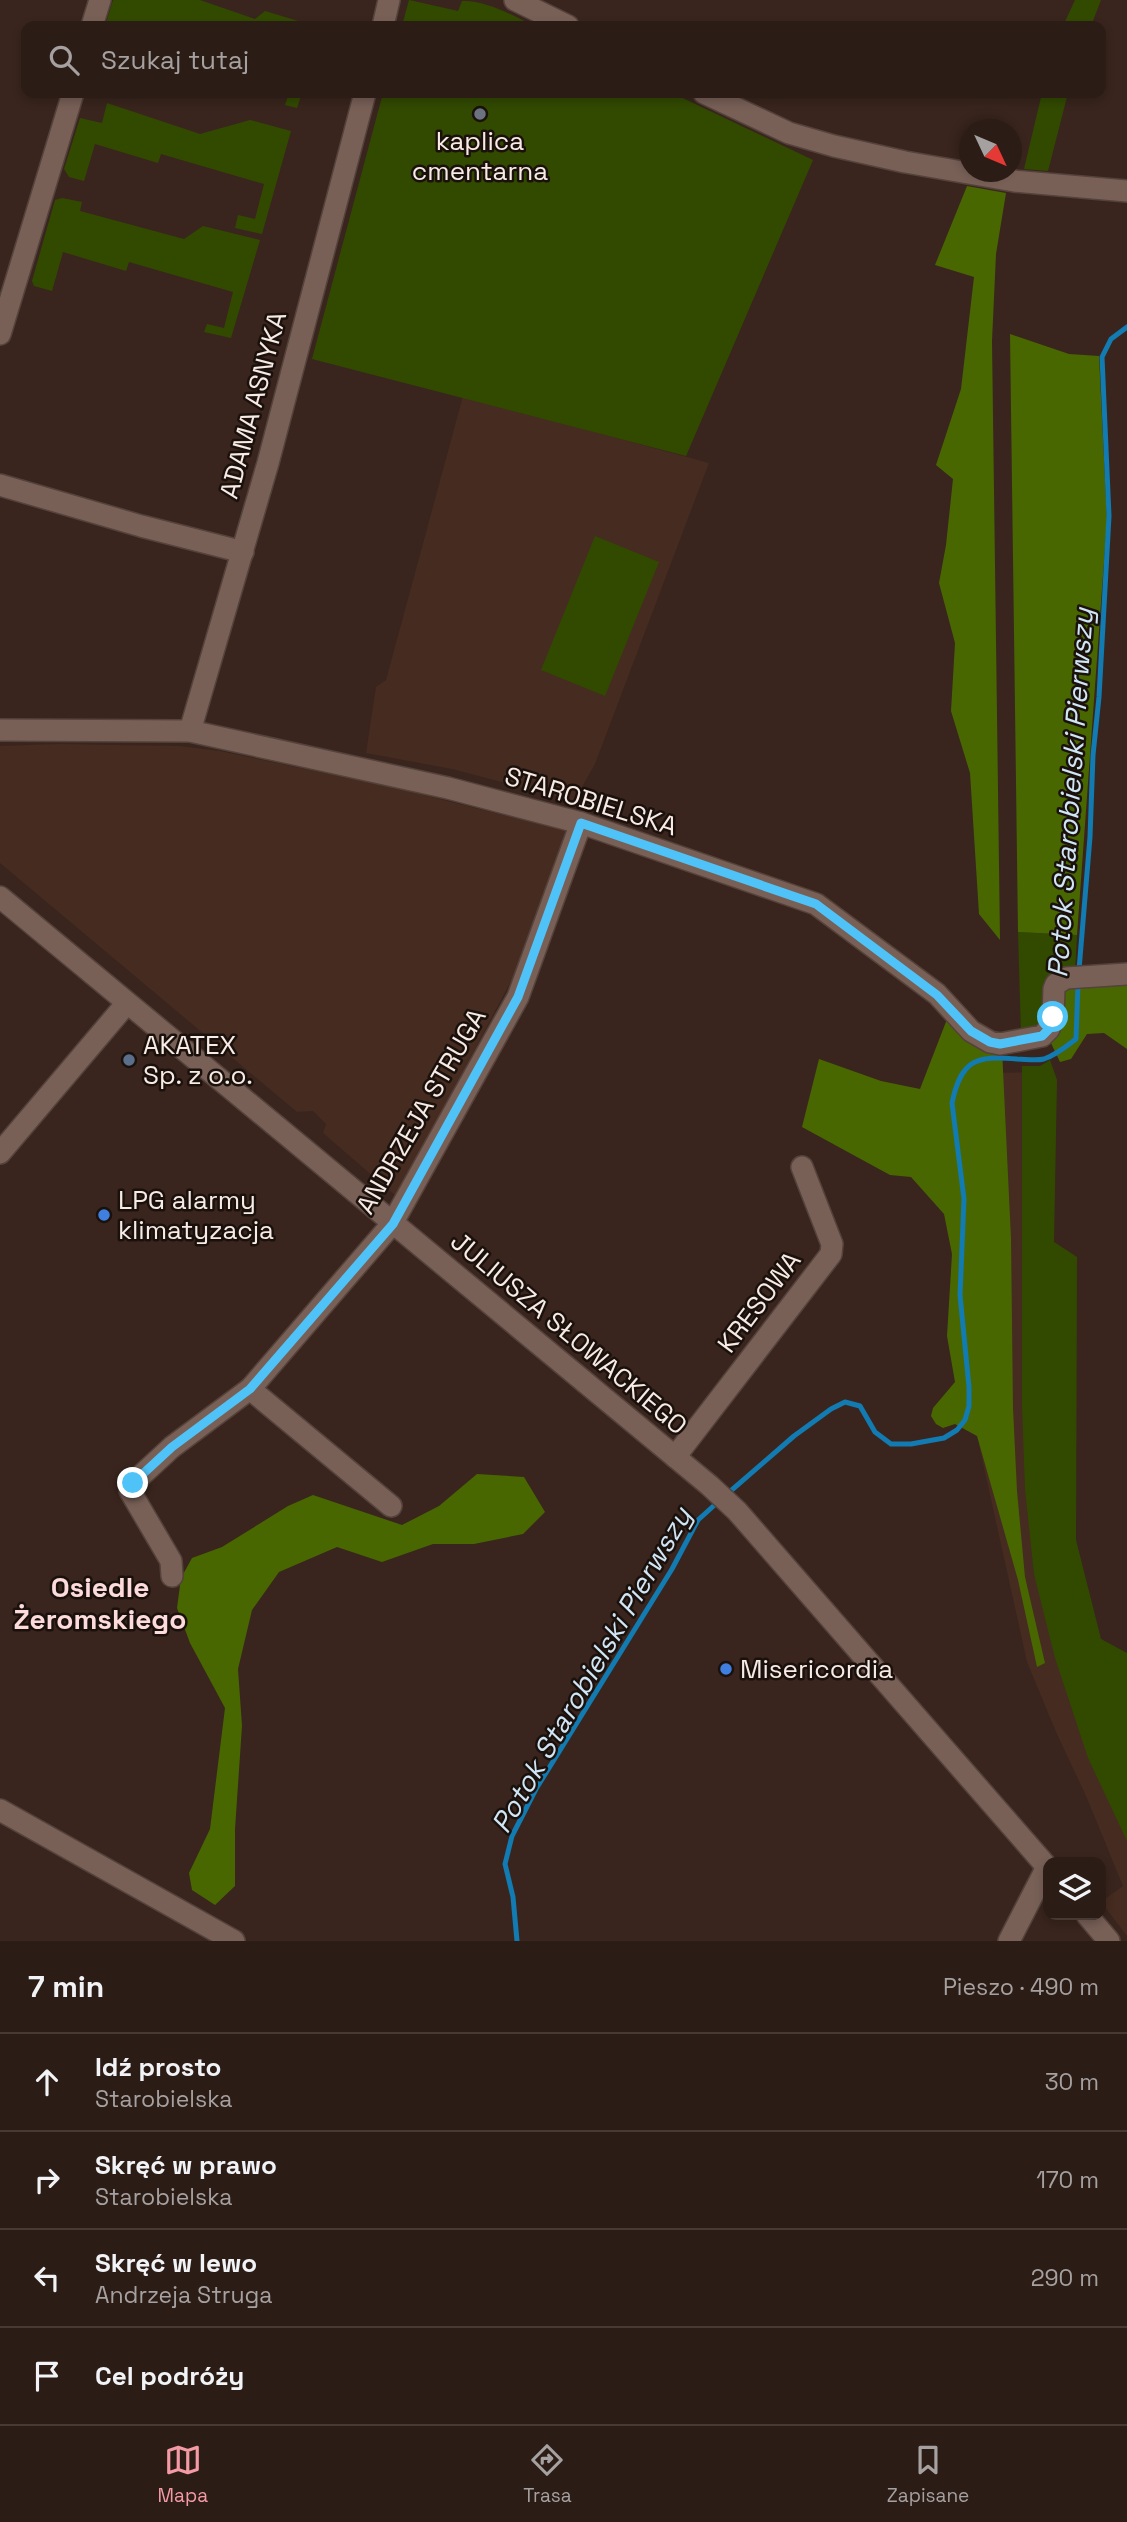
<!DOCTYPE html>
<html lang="pl">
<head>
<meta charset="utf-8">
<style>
	body { margin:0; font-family:"Space Grotesk",sans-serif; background:#33251f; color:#f1f3f6 }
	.controls { position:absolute; right:21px; bottom:21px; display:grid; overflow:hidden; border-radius:14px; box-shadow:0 4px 10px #0003 }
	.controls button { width:63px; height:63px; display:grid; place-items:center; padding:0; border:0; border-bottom:2px solid #473a35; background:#2b1c16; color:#f1f3f6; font:35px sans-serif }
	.compass { position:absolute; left:959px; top:119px; width:63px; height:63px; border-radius:50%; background:#2b1c16; box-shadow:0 4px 10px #0003; rotate:134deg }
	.stop { position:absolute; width:21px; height:21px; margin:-16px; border:5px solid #4fc3f7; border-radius:50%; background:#fff }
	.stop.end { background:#4fc3f7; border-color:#fff; box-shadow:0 2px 7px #0008 }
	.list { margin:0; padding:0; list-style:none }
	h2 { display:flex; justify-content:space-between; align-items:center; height:91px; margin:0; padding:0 28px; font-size:30px }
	h2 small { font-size:23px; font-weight:400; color:#a6a1a1 }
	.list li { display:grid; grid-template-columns:46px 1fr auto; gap:21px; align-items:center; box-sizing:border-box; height:98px; padding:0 28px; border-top:2px solid #473a35 }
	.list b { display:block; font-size:26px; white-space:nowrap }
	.list p { margin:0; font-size:23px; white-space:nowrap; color:#a6a1a1 }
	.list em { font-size:23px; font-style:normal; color:#a6a1a1 }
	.icon { flex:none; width:38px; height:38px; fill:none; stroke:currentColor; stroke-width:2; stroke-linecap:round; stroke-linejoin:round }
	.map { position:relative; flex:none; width:1127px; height:1941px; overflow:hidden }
	.search { position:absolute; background:#2b1c16; box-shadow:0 4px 10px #0003; left:21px; right:21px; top:21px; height:77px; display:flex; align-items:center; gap:18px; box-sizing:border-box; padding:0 24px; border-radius:14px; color:#a6a1a1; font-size:26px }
	.sheet { height:483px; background:#2b1c16 }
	nav { display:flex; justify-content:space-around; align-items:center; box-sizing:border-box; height:98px; border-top:2px solid #473a35; background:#2b1c16; font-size:19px; color:#a6a1a1 }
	nav a { display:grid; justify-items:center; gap:4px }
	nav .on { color:#f49aa4 }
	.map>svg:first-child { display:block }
</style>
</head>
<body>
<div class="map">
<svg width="1127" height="1941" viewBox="0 0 1127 1941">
	<rect width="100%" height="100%" fill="#39251d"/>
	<g fill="#452b20">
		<path d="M 463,396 L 709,463 L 595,764 L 574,801 L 452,769 L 366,753 L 376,687 L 386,680 Z"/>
		<path d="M 58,744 L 179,746 L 220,751 L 396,788 L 567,831 L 529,947 L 397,1197 L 323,1133 L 326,1124 L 313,1111 L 297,1112 L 0,863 L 0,746 Z"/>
		<path d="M 1046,1072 L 1044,1383 L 1127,1798 L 1127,1936 L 1101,1902 L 1123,1886 L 1086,1796 L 1056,1732 L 1027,1662 L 979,1445 L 979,1073 Z"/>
	</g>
	<g fill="#324a00">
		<path d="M 113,0 L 200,0 L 255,19 L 265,11 L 315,26 L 105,26 Z"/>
		<path d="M 409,0 L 458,11 L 462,1 C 486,0 514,16 535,26 L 402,26 Z"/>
		<path d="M 1075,0 L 1101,0 L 1091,26 L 1063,26 Z"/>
		<path d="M 289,93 L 302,93 L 297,108 L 285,105 Z"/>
		<path d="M 383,93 L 672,93 L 813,160 L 686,456 L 312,359 Z"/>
		<path d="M 1042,93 L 1068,93 L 1048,171 L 1024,169 Z"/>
		<path d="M 107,103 L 200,134 L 250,120 L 291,131 L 262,234 L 235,228 L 238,215 L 255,219 L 264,184 L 161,154 L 158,163 L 95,144 L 84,181 L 69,177 L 64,169 L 80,118 L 102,123 Z"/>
		<path d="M 62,198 L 82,202 L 80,211 L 184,239 L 203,226 L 260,240 L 231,338 L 204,332 L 207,324 L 224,328 L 233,292 L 129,262 L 126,271 L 63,252 L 52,291 L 34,286 L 32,281 L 55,200 Z"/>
		<path d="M 595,536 L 659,562 L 605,696 L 541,670 Z"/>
		<path d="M 1018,932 L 1077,935 L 1075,971 L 1064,972 L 1059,959 L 1051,964 L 1054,975 L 1044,1025 L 1021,1034 Z"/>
		<path d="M 1050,1060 L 1057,1080 L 1054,1242 L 1077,1257 L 1076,1540 L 1101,1639 L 1127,1653 L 1127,1841 L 1088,1758 L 1055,1658 L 1034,1574 L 1025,1489 L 1022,1406 L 1022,1066 L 1040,1066 Z"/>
	</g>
	<g fill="#486701">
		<path d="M 967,186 L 1006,193 L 996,254 L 992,341 L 1000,940 L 979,914 L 970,773 L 951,711 L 955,643 L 939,583 L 946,545 L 953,479 L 936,465 L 961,389 L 974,277 L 935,265 Z"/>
		<path d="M 1010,334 L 1069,354 L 1099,356 L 1107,520 L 1077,935 L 1018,932 Z"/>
		<path d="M 1127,980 L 1127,1049 L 1104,1033 L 1087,1034 L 1071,1059 L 1060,1062 L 1050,1041 L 1065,989 Z"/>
		<path d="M 949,1014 L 1002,1049 L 1011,1238 L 1013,1408 L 1017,1491 L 1025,1577 L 1045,1663 L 1037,1667 L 1018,1580 L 977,1436 L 955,1424 L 943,1428 L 936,1424 L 931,1416 L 933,1408 L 955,1382 L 947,1336 L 952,1254 L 944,1214 L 911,1177 L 890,1175 L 802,1127 L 819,1059 L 881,1081 L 920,1089 Z"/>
		<path d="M 477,1474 L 524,1477 L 545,1512 L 523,1534 L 474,1544 L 433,1544 L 382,1562 L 337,1547 L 279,1572 L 252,1610 L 238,1669 L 242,1726 L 235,1829 L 235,1886 L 215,1905 L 192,1890 L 189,1873 L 210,1829 L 225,1708 L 190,1643 L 177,1608 L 181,1578 L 192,1558 L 222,1547 L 288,1506 L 313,1495 L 402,1525 L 439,1506 Z"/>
	</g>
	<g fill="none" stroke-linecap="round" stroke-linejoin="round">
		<g stroke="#117bb2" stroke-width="5">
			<path d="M 1079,970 L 1090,837 L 1093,755 L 1099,697 L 1109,516 L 1102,357 L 1111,339 L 1127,327"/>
			<path d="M 726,1495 L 794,1436 L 831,1409 L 845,1402 L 860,1406 L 875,1432 L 891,1444 L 911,1444 L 944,1438 L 957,1430 L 965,1420 L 969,1406 L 969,1387 L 960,1295 L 964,1199 L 952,1103 C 961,1060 976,1055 1017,1059 C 1025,1059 1036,1061 1044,1059 C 1056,1055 1067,1046 1076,1039 L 1078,984"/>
			<path d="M 517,1941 L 513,1897 L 505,1864 L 512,1836 L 536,1789 L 672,1569 L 698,1520 L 719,1501"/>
		</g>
		<defs>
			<g id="street">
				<path d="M 515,0 L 568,26"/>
				<path d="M 92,26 L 100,0"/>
				<path d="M 383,26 L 389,0"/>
				<path d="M 704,93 L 789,133 L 834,146 L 905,162 L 1014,181 L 1127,191"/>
				<path d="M 0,334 L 73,93"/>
				<path d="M 0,485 L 141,526 L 243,552"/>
				<path d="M 0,730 L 190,731 L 448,788 L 581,823 L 816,904 L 937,994 L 971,1031 L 990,1042 L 1000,1044 L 1042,1036 L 1049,1029 L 1053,1017 L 1054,989 L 1056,984 L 1066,978 L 1127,974"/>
				<path d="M 190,731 L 268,463 L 365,93"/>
				<path d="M 0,897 L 709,1485 L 737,1511 L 1048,1868"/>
				<path d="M 0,1153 L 127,1003"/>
				<path d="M 250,1389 L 391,1506"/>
				<path d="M 675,1457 L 831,1254 L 832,1244 L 802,1167"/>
				<path d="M 172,1576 L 171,1561 L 130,1491 L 133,1483 L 172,1447 L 250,1389 L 392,1224 L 518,997 L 581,823"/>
				<path d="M 0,1810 L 234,1941"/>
				<path d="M 1087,1915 L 1109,1941"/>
				<path d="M 1009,1941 L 1047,1867"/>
			</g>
		</defs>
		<use href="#street" stroke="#54423b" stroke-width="24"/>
		<use href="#street" stroke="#786057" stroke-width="21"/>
	</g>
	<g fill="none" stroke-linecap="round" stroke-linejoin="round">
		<path stroke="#4fc3f7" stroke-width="9" d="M 133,1483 L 172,1447 L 250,1389 L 393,1224 L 518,997 L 581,823 L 816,904 L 937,995 L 971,1031 L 990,1042 L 1000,1044 L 1042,1036 L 1049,1029 L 1053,1017"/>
	</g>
	<circle fill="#6b7280" stroke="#1a110d" stroke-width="2.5" cx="480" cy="114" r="7"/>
	<circle fill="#5c6f8a" stroke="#1a110d" stroke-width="2.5" cx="129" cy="1060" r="7"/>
	<g fill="#3f7fe0" stroke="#1a110d" stroke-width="2.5">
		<circle cx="104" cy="1215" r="7"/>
		<circle cx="726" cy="1669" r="7"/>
	</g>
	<g text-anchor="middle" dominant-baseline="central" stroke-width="5" stroke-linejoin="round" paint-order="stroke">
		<g font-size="26" fill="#f8eae4" stroke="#1a110d" text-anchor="start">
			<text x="480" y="141" text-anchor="middle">kaplica<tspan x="480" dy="30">cmentarna</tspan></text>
			<text x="143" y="1045">AKATEX<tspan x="143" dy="30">Sp. z o.o.</tspan></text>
			<text x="118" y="1200">LPG alarmy<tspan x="118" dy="30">klimatyzacja</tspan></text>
			<text x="740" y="1669">Misericordia</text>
		</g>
		<g font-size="26" fill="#f8eae4" stroke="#1a110d">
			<text transform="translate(253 405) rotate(-75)">ADAMA ASNYKA</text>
			<text transform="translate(591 801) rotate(17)">STAROBIELSKA</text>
			<text transform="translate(421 1111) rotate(-60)">ANDRZEJA STRUGA</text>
			<text transform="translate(759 1302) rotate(-53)">KRESOWA</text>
			<text transform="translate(569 1333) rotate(40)">JULIUSZA SŁOWACKIEGO</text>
		</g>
		<g font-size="28" font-style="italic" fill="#d1e6f5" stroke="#1a110d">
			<text transform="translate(1070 793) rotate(-86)">Potok Starobielski Pierwszy</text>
			<text transform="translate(591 1670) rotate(-60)">Potok Starobielski Pierwszy</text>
		</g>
		<g font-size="28" font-weight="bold" fill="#fddadc" stroke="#1a110d">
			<text x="100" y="1587">Osiedle<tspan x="100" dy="32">Żeromskiego</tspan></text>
		</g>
	</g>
</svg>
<div class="controls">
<button><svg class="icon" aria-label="layers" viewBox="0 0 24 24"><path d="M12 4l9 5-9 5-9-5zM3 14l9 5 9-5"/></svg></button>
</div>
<svg class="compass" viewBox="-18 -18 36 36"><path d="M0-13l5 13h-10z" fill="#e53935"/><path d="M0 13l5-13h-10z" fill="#a6a1a1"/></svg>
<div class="stop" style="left:1053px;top:1017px"></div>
<div class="stop end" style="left:133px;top:1483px"></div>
<div class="search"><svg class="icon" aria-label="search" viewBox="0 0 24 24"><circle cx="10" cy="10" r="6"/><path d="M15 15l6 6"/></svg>Szukaj tutaj</div>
</div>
<section class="sheet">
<h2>7 min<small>Pieszo · 490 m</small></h2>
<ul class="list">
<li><svg class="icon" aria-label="ahead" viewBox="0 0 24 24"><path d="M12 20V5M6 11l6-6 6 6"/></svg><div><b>Idź prosto</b><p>Starobielska</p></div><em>30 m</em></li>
<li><svg class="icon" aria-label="right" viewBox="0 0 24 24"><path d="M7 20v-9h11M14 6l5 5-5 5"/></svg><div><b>Skręć w prawo</b><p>Starobielska</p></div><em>170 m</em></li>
<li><svg class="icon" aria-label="left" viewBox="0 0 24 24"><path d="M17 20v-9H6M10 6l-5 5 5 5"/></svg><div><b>Skręć w lewo</b><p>Andrzeja Struga</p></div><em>290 m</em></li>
<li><svg class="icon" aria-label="arrive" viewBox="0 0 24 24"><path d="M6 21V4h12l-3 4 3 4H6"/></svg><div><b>Cel podróży</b></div></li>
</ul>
</section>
<nav>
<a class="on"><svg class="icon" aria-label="map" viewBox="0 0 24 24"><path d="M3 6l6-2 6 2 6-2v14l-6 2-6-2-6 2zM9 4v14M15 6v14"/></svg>Mapa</a>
<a><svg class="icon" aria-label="directions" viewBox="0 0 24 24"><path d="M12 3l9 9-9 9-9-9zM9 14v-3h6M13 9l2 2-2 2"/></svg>Trasa</a>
<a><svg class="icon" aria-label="saved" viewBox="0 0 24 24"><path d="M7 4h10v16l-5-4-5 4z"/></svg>Zapisane</a>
</nav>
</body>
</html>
